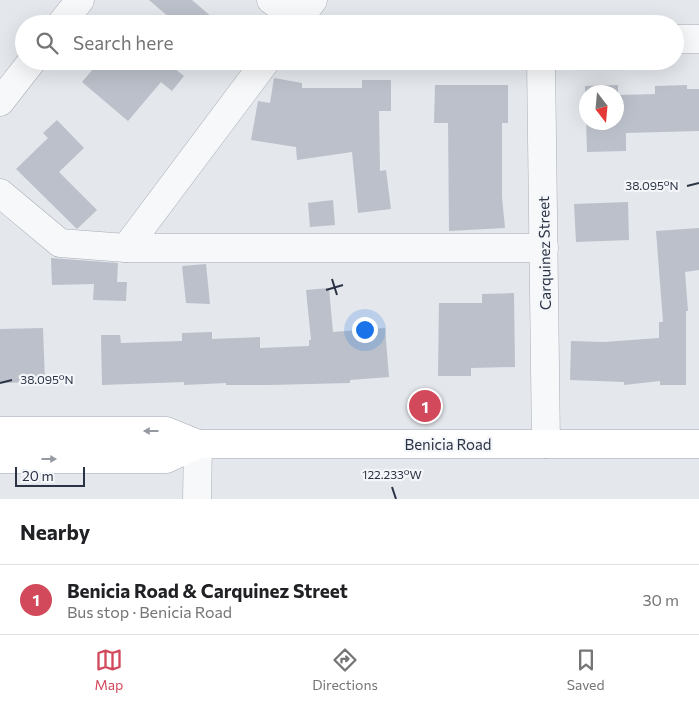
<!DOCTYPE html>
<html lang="en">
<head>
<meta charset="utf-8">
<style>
	body { margin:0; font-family:Commissioner,sans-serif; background:#f2f2f2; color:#202124 }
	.compass { position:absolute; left:579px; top:85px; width:45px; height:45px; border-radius:50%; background:#fff; box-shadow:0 5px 20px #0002; rotate:164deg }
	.scale { position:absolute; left:15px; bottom:12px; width:70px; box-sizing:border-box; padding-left:5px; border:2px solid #2b3445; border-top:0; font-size:14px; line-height:18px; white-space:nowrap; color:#2b3445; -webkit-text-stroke:4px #f4f6f9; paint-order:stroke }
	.you { position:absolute; left:364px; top:329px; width:18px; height:18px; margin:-12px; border:4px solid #fff; border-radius:50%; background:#1a73e8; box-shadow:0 0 0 8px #1a73e833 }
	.badge { display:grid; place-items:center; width:32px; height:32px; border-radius:50%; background:#d1495b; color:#fff; font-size:16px; font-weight:700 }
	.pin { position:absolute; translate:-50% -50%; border:2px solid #fff; box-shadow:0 1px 5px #0006 }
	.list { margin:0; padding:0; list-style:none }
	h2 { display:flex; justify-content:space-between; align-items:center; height:65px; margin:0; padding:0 20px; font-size:21px }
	h2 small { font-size:16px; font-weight:400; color:#757577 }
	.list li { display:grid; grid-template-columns:32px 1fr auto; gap:15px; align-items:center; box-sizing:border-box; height:70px; padding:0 20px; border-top:1px solid #e0e0e0 }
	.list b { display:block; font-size:19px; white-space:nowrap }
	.list p { margin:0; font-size:16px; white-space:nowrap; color:#757577 }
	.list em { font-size:16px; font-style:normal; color:#757577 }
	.icon { flex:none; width:28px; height:28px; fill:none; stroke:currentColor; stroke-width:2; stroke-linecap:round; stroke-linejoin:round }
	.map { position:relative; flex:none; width:699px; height:499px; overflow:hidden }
	.search { position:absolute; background:#fff; box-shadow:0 5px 20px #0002; left:15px; right:15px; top:15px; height:55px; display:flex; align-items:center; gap:12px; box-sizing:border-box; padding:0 18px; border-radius:28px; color:#757577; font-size:19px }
	.sheet { height:135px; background:#fff }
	nav { display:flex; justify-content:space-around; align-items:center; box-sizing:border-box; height:70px; border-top:1px solid #e0e0e0; background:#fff; font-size:14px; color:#757577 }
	nav a { display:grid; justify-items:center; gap:2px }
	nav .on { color:#d1495b }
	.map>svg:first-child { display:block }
</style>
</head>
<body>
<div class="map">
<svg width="699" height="499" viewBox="0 0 699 499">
	<rect width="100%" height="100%" fill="#e4e7ec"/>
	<g fill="#bbc0ca" fill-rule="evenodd">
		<path d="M 149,0 L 192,0 L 220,24 L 177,24 Z"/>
		<path d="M 100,61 L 165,61 L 184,76 L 172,91 L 161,82 L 128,121 L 82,82 Z"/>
		<path d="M 274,78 L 302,83 L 302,88 L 362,88 L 362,80 L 391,80 L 391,111 L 379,111 L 380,171 L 386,170 L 391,209 L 358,213 L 352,152 L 297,160 L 296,147 L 251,140 L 258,101 L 270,103 Z"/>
		<path d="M 435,85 L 508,85 L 508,123 L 502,123 L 502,197 L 505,228 L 449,231 L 448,123 L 434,123 Z"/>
		<path d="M 618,85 L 618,95 L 655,94 L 655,86 L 687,85 L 687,89 L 699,89 L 699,131 L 626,133 L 626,151 L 587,152 L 585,86 ZM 586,92 L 616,92 L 616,122 L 586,122 Z"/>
		<path d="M 57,120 L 84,148 L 59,172 L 97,210 L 77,229 L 16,169 L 48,138 L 43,133 Z"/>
		<path d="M 333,200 L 335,225 L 310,227 L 308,203 Z"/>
		<path d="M 628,202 L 629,240 L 576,242 L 574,204 Z"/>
		<path d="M 699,228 L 699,270 L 685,272 L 688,311 L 686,311 L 686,385 L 660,385 L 660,381 L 624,385 L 624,382 L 570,380 L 571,341 L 604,342 L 659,338 L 659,322 L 663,322 L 656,231 Z"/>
		<path d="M 51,258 L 118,263 L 117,282 L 127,282 L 126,301 L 93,300 L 94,284 L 52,285 Z"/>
		<path d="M 206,264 L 210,304 L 186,303 L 182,266 Z"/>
		<path d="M 329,288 L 333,332 L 385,328 L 389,377 L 350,380 L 350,383 L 269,385 L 226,385 L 226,383 L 184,385 L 184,382 L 102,385 L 101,335 L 120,335 L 121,343 L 182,341 L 182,333 L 212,332 L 212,339 L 260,337 L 260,348 L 309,346 L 309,340 L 311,340 L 306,290 Z"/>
		<path d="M 514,293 L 515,367 L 471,368 L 471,376 L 438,376 L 439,303 L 482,303 L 482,294 Z"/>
		<path d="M 43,328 L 45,382 L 0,383 L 0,329 Z"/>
	</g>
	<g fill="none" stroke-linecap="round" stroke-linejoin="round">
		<defs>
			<g id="minor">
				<path d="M 271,0 L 304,24"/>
				<path d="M 61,24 L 80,0"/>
				<path d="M 295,24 L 313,0"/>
				<path d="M 675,39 L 699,39"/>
				<path d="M 541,61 L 546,444"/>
				<path d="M 0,102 L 32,61"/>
				<path d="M 0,193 L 60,243 L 126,248 L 266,61"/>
				<path d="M 126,248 L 544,248"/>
				<path d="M 197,499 L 198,444"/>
			</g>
			<g id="major">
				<path d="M 0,431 L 166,431 L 198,444 L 699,444"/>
				<path d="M 0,459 L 166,459 L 198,444"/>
			</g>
		</defs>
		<use href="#minor" stroke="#a9aeb7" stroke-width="29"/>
		<use href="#major" stroke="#a3abb8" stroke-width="29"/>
		<use href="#minor" stroke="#f7f8fa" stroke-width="28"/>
		<use href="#major" stroke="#fff" stroke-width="28"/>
	</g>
	<defs><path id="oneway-solid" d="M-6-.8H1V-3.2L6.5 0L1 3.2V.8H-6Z" transform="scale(1.25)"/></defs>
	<g fill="#959aa2">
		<use href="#oneway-solid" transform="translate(151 431) rotate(-180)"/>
		<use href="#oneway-solid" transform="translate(49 459)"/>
	</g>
	<path fill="none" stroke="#2b3445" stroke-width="2" d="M 687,186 L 699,183M 332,279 L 337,295M 326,290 L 343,285M 0,383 L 12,380M 392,487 L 396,499"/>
	<g text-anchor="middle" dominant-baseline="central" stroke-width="4.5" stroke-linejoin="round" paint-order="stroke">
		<g font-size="15" fill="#2b3445" stroke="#f4f6f9">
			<text transform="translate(544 253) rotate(-91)">Carquinez Street</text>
			<text x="448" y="444">Benicia Road</text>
		</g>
	</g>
	<g font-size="12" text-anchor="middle" fill="#2b3445" stroke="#f4f6f9" stroke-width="4.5" stroke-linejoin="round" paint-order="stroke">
		<text x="652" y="190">38.095°N</text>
		<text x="47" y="384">38.095°N</text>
		<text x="392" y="479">122.233°W</text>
	</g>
</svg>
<svg class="compass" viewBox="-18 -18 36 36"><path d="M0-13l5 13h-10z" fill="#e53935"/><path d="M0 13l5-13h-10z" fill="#757577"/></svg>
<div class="scale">20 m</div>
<div class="you"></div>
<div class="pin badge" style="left:425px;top:406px">1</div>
<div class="search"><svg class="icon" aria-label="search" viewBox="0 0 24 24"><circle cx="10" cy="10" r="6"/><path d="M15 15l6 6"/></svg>Search here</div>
</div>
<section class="sheet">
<h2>Nearby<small></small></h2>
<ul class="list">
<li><span class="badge">1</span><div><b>Benicia Road &amp; Carquinez Street</b><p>Bus stop · Benicia Road</p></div><em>30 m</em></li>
</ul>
</section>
<nav>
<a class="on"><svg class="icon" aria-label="map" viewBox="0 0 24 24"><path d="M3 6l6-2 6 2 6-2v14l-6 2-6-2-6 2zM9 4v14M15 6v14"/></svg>Map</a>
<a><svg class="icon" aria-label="directions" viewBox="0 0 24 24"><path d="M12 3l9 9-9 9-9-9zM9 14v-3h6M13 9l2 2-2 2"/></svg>Directions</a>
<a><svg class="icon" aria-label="saved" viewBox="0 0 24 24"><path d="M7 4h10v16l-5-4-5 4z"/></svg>Saved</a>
</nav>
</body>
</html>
